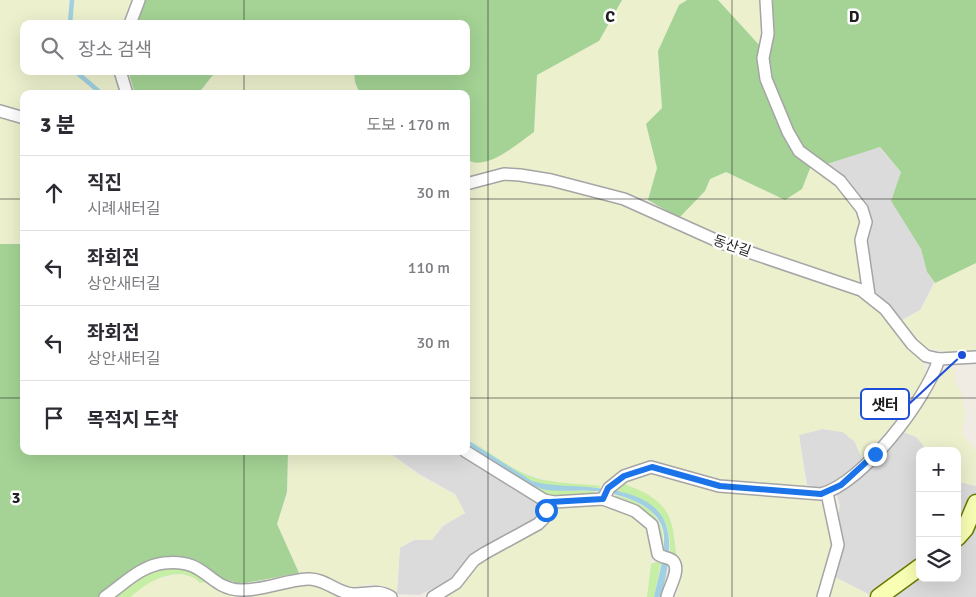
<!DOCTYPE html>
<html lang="ko">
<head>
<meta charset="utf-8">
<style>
	body { margin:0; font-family:Signika,"Noto Sans KR",sans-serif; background:#f2f2f3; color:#2b2b33 }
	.controls { position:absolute; right:15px; bottom:15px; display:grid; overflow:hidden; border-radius:10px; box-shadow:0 5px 20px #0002 }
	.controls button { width:45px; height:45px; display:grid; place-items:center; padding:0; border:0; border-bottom:1px solid #e1e1e2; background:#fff; color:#2b2b33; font:25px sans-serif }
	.stop { position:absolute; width:15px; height:15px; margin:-11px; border:4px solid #1a73e8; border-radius:50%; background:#fff }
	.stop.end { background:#1a73e8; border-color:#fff; box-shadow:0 1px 5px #0008 }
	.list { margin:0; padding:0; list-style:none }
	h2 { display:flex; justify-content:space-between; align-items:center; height:65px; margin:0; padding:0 20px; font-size:21px }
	h2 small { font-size:16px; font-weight:400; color:#7c7c81 }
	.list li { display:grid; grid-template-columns:32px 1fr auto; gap:15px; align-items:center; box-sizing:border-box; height:75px; padding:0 20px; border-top:1px solid #e1e1e2 }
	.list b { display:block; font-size:19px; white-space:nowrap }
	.list p { margin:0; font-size:16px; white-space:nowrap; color:#7c7c81 }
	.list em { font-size:16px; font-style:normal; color:#7c7c81 }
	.icon { flex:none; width:28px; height:28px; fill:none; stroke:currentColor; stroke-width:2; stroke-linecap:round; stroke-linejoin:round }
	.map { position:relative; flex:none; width:976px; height:597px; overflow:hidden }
	.search { position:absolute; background:#fff; box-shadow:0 5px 20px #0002; left:20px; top:20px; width:450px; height:55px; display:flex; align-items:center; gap:12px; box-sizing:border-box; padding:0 18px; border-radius:10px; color:#7c7c81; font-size:19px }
	.panel { position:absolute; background:#fff; box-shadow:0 5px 20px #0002; left:20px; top:90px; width:450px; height:365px; border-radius:10px }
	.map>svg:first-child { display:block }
</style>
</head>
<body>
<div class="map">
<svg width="976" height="597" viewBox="0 0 976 597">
	<rect width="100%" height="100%" fill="#f0ece3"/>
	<g fill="#dcdbdb">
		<path d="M 879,147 L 901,172 L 891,201 L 921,249 L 927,272 L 934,283 L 920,310 L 902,320 L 872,288 L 863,245 L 872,222 L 869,214 L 862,202 L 824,165 Z"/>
		<path d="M 822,429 L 843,432 L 855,442 L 862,459 L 869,465 L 903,432 L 916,437 L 928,451 L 920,451 L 920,578 L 957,578 L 957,477 L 960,482 L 976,486 L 976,597 L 874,597 L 831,575 L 836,523 L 840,506 L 837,495 L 830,485 L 821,488 L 807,485 L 799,435 Z"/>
		<path d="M 387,451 L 457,451 L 539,503 L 541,509 L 538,518 L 478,550 L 466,559 L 456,574 L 445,583 L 419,595 L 397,594 L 400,548 L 414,540 L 432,540 L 443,526 L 465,513 L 455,494 L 419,474 Z"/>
	</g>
	<g fill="#ecf0cd">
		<path d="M 0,0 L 132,0 L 122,24 L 24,24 L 24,71 L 114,71 L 118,94 L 24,94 L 24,243 L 0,244 Z"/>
		<path d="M 622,0 L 687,0 L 679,5 L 658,51 L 662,108 L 646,124 L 657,168 L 648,200 L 595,184 L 545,172 L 502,168 L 466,180 L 466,159 L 470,162 L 534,132 L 537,75 L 599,41 Z"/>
		<path d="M 718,0 L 763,0 L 765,31 L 761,47 Z"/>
		<path d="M 216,71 L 354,71 L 355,82 L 360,94 L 199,94 Z"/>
		<path d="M 811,166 L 832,177 L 861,217 L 865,282 L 861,285 L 679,218 L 705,191 L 710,179 L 726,172 L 785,200 L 802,189 Z"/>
		<path d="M 505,179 L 529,182 L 615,202 L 859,294 L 882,313 L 908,348 L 923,363 L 925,377 L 906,410 L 862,458 L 855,442 L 843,432 L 822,429 L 799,435 L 806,487 L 703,478 L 666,464 L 648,461 L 625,469 L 601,486 L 550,481 L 513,468 L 466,437 L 466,189 Z"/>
		<path d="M 976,263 L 976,351 L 951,353 L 925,347 L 902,321 L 921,310 L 935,283 Z"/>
		<path d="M 954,366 L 955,381 L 962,395 L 965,413 L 962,434 L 976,450 L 975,486 L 960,482 L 957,476 L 957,451 L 928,451 L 917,437 L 904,432 L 941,375 L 946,370 Z"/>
		<path d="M 289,451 L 386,451 L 418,475 L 455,495 L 465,513 L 442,525 L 432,540 L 414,539 L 400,547 L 396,594 L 383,586 L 371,584 L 352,587 L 315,573 L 299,573 L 277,524 L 288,492 Z"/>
		<path d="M 650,473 L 707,490 L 820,501 L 830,517 L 835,541 L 819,597 L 675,597 L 679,592 L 677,584 L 680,566 L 672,522 L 668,514 L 656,500 L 623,483 Z"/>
		<path d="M 585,504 L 614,507 L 646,523 L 652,543 L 647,597 L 443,597 L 479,563 L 556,508 L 561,505 Z"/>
		<path d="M 176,575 L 187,575 L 200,583 L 209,581 L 222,592 L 236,596 L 254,596 L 311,584 L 348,597 L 131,597 L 140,588 L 150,582 Z"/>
		<path d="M 831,575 L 868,594 L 865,597 L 825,597 Z"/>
	</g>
	<g fill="#c6eea5">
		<path d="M 466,437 C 492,454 519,477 551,481 C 567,484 584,484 601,486 L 598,488 L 544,485 L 532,481 L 498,461 Z"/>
		<path d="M 466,443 L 531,485 L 555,490 L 596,491 L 592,494 L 558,496 L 542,494 L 466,446 Z"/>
		<path d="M 623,483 C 630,487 638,489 645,493 C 675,510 672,527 677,557 L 670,552 C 671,509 650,507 616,491 Z"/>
		<path d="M 615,495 C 646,503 666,515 663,550 L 661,549 C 659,515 646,510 617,499 Z"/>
		<path d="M 656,562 L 661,563 L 654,597 L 647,597 L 651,564 Z"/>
		<path d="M 188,566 L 209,581 L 200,583 C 182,563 146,581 131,597 L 110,597 L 129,581 L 157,568 Z"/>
	</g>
	<g fill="#a4d395">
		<path d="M 145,0 L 622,0 L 599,41 L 537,75 L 534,132 C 518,143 486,173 466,159 L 466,94 L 360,94 L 355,82 L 354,71 L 466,71 L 466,24 L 311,24 L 307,20 L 287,24 L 137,24 Z"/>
		<path d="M 687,0 L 718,0 L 761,47 L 759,70 L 811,166 L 802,189 L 785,200 L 726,172 L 710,179 L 705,191 L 679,218 L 648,200 L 657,168 L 646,124 L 662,108 L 658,51 L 679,5 Z"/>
		<path d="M 769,0 L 976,0 L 976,263 L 935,283 L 927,272 L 921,249 L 891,201 L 901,172 L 880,147 L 824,165 L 803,152 L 767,74 Z"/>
		<path d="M 128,71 L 216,71 L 198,94 L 135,94 Z"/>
		<path d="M 0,244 L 24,244 L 24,451 L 288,451 L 287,492 L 277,524 L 299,573 L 240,584 L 166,560 L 100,597 L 0,597 Z"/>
	</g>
	<path fill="#a0d0e1" d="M 466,439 L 532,481 C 553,487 575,485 597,488 C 674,496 678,531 661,597 L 654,597 C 658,578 665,556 664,536 C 662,505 621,494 596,491 C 578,489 559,493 542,489 C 515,481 489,459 466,443 Z"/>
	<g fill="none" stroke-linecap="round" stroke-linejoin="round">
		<g stroke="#a0d0e1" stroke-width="4.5">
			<path d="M 70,24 L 72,0"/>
			<path d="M 75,71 L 102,94"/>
		</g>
		<defs>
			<g id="street">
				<path d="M 766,0 L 768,34 L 763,58 L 766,79 L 788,132 L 799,151 L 840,181 L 862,209 L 866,222 L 861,240 L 869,295"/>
				<path d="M 130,24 L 139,0"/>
				<path d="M 120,71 L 127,94"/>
				<path d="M 0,111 L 24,118"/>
				<path d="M 466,184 L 504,174 L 520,175 L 551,180 L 624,199 L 722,243 L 861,290 L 885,309 L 912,344 L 926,356 L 939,359 L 976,357"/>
				<path d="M 465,451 L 544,500 L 554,502 L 603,499 L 635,511 L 652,525 L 658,554 C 662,558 669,557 673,561 C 681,570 669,587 667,597"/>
				<path d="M 603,499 L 609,488 L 624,476 L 651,467 L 719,486 L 821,494 C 863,483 926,400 939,359"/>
				<path d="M 105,597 C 124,584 140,566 164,563 C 207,558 207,588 240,590 C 263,591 285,580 308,579 C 325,578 338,594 354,594 C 369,594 378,589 391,597"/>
				<path d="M 433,597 L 456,583 L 474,560 L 485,553 L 538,524 L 543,519 L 550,502"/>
				<path d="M 823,597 L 838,545 L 827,493"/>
			</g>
			<g id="secondary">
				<path d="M 957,538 L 965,529 L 976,503"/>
				<path d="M 879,597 L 920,567"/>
			</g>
		</defs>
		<use href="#street" stroke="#a5a5a5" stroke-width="14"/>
		<use href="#secondary" stroke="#687a00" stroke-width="19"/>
		<use href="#street" stroke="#fff" stroke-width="11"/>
		<use href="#secondary" stroke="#f8feb3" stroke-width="16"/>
	</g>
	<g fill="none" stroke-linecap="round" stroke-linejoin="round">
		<path stroke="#1a73e8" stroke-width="6" d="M 546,510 L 550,502 L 603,499 L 608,488 L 624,476 L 652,467 L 720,486 L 821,494 L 841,485 L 875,454"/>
	</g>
	<path fill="none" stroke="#1e1e1e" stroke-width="1" stroke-opacity="0.55" d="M 244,0 L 244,24M 488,0 L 488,597M 732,0 L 732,597M 244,71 L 244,94M 0,199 L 24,199M 466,199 L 976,199M 0,398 L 24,398M 466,398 L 976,398M 244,451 L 244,597"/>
	<g text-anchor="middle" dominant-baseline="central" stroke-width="5" stroke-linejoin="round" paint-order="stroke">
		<g font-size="14" fill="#1e1e1e" stroke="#fff">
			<text transform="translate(732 246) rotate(19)">동산길</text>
		</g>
	</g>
	<g font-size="16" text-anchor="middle" font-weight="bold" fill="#1e1e1e" stroke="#fff" stroke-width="5" stroke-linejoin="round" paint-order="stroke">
		<text x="610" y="22">C</text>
		<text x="854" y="22">D</text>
		<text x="16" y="503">3</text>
	</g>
	<path fill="none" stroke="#1d4ed8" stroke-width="2" d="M962 355L909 404"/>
	<circle fill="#1d4ed8" stroke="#fff" stroke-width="2" cx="962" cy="355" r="5"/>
	<rect fill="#fff" stroke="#1d4ed8" stroke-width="2" x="861" y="389" width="48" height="30" rx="5"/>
	<g font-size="15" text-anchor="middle" font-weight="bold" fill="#1e1e1e">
		<text x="885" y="410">샛터</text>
	</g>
</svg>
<div class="controls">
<button>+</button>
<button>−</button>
<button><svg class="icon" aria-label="layers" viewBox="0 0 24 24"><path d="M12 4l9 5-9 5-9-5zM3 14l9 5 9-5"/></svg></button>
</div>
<div class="stop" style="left:546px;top:510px"></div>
<div class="stop end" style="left:875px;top:454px"></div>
<div class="search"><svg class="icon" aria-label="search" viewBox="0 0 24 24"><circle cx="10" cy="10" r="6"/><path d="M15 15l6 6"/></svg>장소 검색</div>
<section class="panel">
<h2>3 분<small>도보 · 170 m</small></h2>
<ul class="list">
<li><svg class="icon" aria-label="ahead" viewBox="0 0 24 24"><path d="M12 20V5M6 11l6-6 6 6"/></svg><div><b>직진</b><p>시례새터길</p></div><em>30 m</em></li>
<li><svg class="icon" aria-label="left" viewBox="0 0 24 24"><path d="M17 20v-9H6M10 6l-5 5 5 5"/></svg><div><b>좌회전</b><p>상안새터길</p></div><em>110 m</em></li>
<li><svg class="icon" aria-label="left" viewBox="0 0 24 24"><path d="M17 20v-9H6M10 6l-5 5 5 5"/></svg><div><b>좌회전</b><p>상안새터길</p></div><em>30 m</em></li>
<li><svg class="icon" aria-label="arrive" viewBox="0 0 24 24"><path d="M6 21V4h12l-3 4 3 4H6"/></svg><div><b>목적지 도착</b></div></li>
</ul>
</section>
</div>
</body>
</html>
